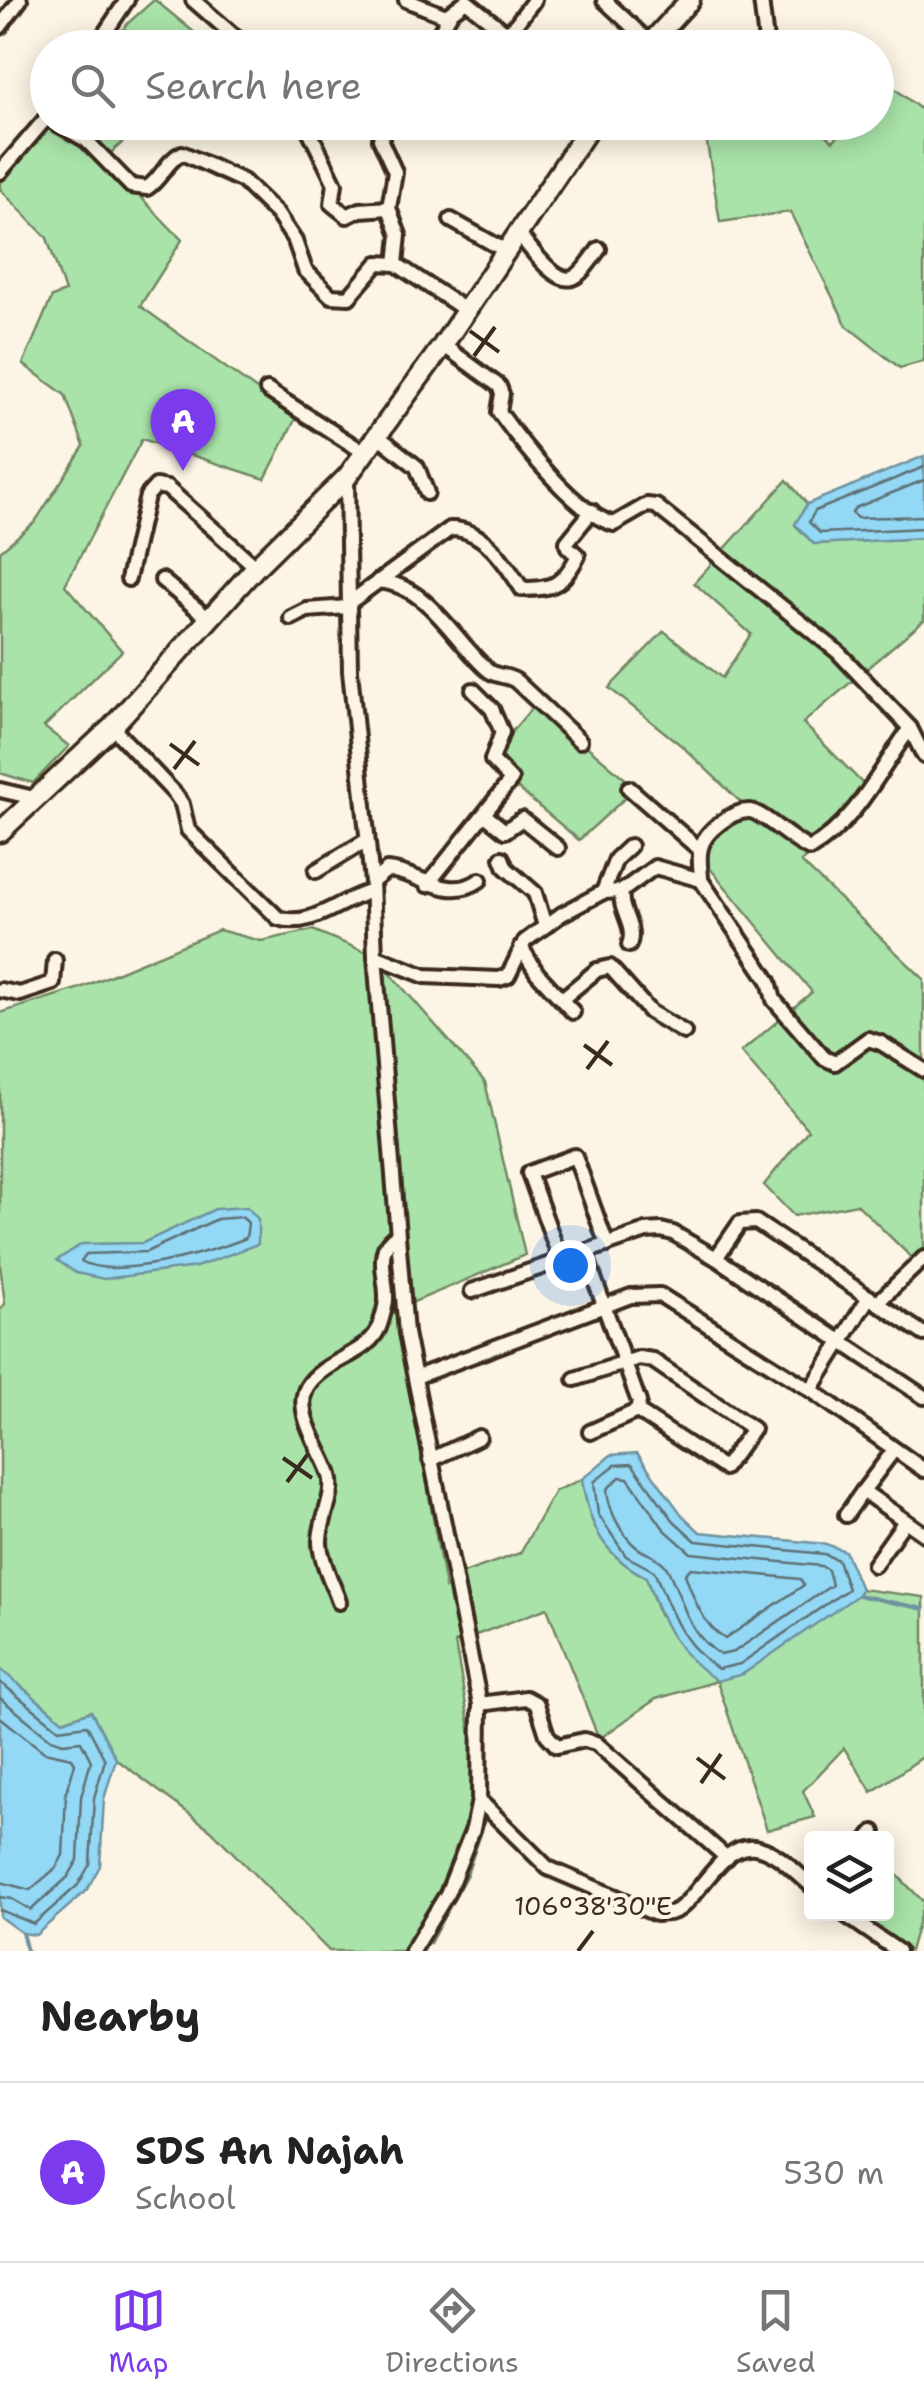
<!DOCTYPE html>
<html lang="en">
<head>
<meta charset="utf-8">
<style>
	body { margin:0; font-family:"Shantell Sans",sans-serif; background:#f6f6f6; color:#222 }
	.controls { position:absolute; right:30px; bottom:30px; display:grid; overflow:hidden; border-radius:10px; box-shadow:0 5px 25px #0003 }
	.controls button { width:90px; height:90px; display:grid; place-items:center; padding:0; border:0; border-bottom:2px solid #e0e0e0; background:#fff; color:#222; font:50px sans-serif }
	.you { position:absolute; left:570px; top:1265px; width:35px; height:35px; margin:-25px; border:8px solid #fff; border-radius:50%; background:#1a73e8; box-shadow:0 0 0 15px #1a73e833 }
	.badge { display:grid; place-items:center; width:65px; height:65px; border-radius:50%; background:#7c3aed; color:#fff; font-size:32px; font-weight:700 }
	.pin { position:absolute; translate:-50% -82px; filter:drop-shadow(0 2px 5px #0008) }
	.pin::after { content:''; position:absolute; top:52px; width:35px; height:30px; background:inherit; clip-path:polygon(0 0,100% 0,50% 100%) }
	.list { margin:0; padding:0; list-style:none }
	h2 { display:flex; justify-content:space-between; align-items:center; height:130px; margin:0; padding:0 40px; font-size:42px }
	h2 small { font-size:32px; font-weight:400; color:#767676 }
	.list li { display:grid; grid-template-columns:65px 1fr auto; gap:30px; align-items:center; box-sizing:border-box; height:180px; padding:0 40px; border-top:2px solid #e0e0e0 }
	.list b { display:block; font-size:38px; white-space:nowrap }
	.list p { margin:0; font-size:32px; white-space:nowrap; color:#767676 }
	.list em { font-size:32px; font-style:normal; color:#767676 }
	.icon { flex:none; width:55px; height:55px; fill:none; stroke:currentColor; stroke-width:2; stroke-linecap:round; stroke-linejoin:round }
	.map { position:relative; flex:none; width:924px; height:1951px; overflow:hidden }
	.search { position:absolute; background:#fff; box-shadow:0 5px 25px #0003; left:30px; right:30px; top:30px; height:110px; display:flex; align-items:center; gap:25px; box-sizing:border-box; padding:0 35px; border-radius:55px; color:#767676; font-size:38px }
	.sheet { height:310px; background:#fff }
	nav { display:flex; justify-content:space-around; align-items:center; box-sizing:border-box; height:140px; border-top:2px solid #e0e0e0; background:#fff; font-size:28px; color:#767676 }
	nav a { display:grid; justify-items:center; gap:5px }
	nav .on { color:#7c3aed }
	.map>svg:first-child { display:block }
</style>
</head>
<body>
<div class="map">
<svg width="924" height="1951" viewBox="0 0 924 1951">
	<rect width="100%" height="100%" fill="#fcf5e5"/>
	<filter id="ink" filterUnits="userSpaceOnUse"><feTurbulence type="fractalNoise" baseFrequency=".01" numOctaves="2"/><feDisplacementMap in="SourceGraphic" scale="20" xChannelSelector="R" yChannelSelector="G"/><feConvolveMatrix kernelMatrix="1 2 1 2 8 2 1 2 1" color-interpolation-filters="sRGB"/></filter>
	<g filter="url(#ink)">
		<g fill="#a9e3a9" stroke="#728664" stroke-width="2.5">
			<path d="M 154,0 L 155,0 L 212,47 L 109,47 L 128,23 Z"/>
			<path d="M 889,84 L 924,112 L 924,361 L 900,368 L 847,326 L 790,212 L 720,222 L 706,137 L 722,123 L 812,122 L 833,141 L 851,123 L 876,122 L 877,97 Z"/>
			<path d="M 49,123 L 144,123 L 104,159 L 182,240 L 140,306 L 296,418 L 265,479 L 142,439 L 65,585 L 122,651 L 44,727 L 69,746 L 33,783 L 0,773 L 0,551 L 35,522 L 84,446 L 65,395 L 23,364 L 52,297 L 65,292 L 47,238 L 0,189 L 0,184 Z"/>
			<path d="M 787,480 L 807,504 L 795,525 L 814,544 L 924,538 L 924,620 L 803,723 L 871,792 L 801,862 L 924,979 L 924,1252 L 914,1260 L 857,1204 L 794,1216 L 764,1185 L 808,1130 L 741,1052 L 812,992 L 695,850 L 750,811 L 682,746 L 609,688 L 664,631 L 722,678 L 751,634 L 694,583 Z"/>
			<path d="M 536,703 L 636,788 L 579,840 L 486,762 Z"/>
			<path d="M 219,930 L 261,941 L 313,930 L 375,956 L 485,1082 L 525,1255 L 404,1306 L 416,1421 L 445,1587 L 452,1577 L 520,1553 L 555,1491 L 582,1479 C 589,1525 603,1555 646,1577 L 659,1615 L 858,1595 L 861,1589 L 924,1597 L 924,1756 L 872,1792 L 844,1748 L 803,1791 L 815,1817 L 767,1830 L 717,1681 L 656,1699 L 599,1739 L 547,1608 L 455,1643 L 486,1819 L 467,1874 L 430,1943 L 416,1935 L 406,1951 L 329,1951 L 211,1830 L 116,1759 L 91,1711 L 63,1721 L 0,1669 L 0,1309 L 5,1304 L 0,1265 L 0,1013 L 80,988 Z"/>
			<path d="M 887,1865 L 924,1902 L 910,1951 L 859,1914 L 886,1914 Z"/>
		</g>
		<g fill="#93d8f5" stroke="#70929f" stroke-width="2.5">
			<path d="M 924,456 L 924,538 L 814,544 L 795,524 L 807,504 Z"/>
			<path d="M 247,1207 L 258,1219 L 258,1244 L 196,1267 L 104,1279 L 76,1273 L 57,1260 L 82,1244 L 143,1243 L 215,1209 Z"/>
			<path d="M 637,1453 L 682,1515 L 700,1532 L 826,1544 L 845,1551 L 861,1589 L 858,1595 L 743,1674 L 717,1681 C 675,1651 663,1626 646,1577 C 603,1555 589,1526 582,1479 L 611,1455 Z"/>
			<path d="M 0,1669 L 63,1721 L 91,1711 L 116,1759 L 104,1799 L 100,1866 L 86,1891 L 36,1935 L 22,1933 L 0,1917 Z"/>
		</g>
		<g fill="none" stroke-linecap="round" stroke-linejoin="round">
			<g stroke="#5e7074" stroke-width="2.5">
				<path d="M 924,467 L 815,511 L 809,522 L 820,533 L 924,528"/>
				<path d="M 924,480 L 855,508 L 852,513 L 857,518 L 924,516"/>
				<path d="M 242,1217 L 248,1223 L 246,1238 C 212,1252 113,1281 81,1261 L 86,1254 L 146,1252 L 217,1219 Z"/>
				<path d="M 632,1464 L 674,1521 L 696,1541 L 824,1554 L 838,1560 L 848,1589 L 740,1664 L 718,1669 C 679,1642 672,1612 654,1571 L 626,1556 L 598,1514 L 594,1482 L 615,1465 Z"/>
				<path d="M 620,1477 L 628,1478 L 664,1529 L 691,1553 L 821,1566 L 828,1570 L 832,1585 L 734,1652 L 720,1655 C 684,1630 685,1602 667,1568 C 659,1555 644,1555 634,1545 C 619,1531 608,1508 607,1489 Z"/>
				<path d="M 691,1568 L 800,1579 L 804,1585 L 725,1639 C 703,1626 693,1597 685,1574 Z"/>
				<path d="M 0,1682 L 59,1729 L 87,1725 L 105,1760 L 94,1798 L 90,1864 L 78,1885 L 34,1924 L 0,1910"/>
				<path d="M 0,1698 L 51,1739 L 63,1743 L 81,1741 L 91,1761 L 81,1797 L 78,1860 L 68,1877 L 31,1910 L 12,1899 L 0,1897"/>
				<path d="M 0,1717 L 44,1752 L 72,1758 L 75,1763 L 66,1795 L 63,1855 L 56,1868 L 30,1890 L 0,1882"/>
			</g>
			<g stroke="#70929f" stroke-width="4">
				<path d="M 858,1595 L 924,1609"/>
				<path d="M 22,1933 L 27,1951"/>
			</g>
			<defs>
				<g id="street">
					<path d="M 193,0 L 248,48"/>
					<path d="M 406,0 L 446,16 L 466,1 L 505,32 L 513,28 L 534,0"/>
					<path d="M 604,0 L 650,43"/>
					<path d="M 761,0 L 766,41 L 772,48"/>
					<path d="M 0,27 L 20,0"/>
					<path d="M 95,48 L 127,0"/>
					<path d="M 431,48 L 451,13"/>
					<path d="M 54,122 L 86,140 L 131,186 L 147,188 C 162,178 166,161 182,153 L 243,181 L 277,214 L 295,241 L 305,270 L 331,296 L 349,297 L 378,263 L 396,264 L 467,311"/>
					<path d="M 305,122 L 335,184 L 332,204 L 347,216 L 360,210 L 389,208"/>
					<path d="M 391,122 L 380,139 L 395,172 L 389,208 L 399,235 L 396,264"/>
					<path d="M 0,172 L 48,116"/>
					<path d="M 451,220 L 506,251"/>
					<path d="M 518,233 C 528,245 555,284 572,278 C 581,276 593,257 599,249"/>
					<path d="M 443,345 L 499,386 L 502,394 L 499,412 C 522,444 576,514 614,524 L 647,505 L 656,506 L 838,652 L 910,728 L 924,756"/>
					<path d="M 267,390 L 365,453"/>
					<path d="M 378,436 L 417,467 L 427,493"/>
					<path d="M 347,477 L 350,671 L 372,882 L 375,956 L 406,1333 L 480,1704 L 479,1800 L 473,1829 L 447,1894 L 412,1951"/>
					<path d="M 128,579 L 147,496 L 156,486 L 167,488 L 256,567"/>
					<path d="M 162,580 L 209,619"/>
					<path d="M 378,581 C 429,585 453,640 488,670 C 497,678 506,674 516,681 L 580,741"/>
					<path d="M 349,603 L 450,529 C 484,528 506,564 522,589 C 554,589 562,585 578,556 L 568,547 L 567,542 L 592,511"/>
					<path d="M 291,618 L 307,610 L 348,607"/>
					<path d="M 112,727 L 175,794 L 182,804 L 188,830 L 278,918 C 312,929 340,899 372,891"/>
					<path d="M 629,788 L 700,850"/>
					<path d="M 0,790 L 34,798"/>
					<path d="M 485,815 L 505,831 L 522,819 L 558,848"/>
					<path d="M 502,858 L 506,868 L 535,893 L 545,926"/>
					<path d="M 316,871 L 367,840"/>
					<path d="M 701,880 C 701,870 698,858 701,848 C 704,832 732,810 750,811 C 762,812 793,842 810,849 C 856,822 880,770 910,728"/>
					<path d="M 372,882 L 387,870 C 416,871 448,903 480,880"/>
					<path d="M 427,885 L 511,780 L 492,760 L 502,732 L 492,709 L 473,690"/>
					<path d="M 622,891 C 618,911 637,926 629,945"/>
					<path d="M 603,892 L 616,859 L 630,846"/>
					<path d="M 521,947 L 537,973 L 573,1012"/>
					<path d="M 375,956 L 425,976 L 499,979 L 508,976 L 525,941 L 562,914 L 603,892 L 622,891 L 655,867 L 701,880 L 769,981 L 774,1000 L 824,1058 L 835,1063 L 868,1039 L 881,1043 L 924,1070"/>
					<path d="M 0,990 L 20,994 L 53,983 L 55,960"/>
					<path d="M 562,999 L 597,970 L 610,967 L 650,1012 L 684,1032"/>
					<path d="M 585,1253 L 639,1402 L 637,1411 L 590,1432"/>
					<path d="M 716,1258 L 740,1223 L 756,1222 L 924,1334"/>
					<path d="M 561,1261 L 529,1173 L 575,1156 L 607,1245"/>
					<path d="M 472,1291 L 646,1231 L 661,1230 L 673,1233 L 716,1258 L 924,1397"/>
					<path d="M 877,1303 L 924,1258"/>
					<path d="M 416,1377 L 631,1296 L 660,1295 L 811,1390 L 924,1470"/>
					<path d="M 575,1379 L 639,1358 L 652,1360 L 753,1429 L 724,1468 L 637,1411"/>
					<path d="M 811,1390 L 869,1297"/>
					<path d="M 894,1450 L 863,1491 L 924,1534"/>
					<path d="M 430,1460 L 479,1437"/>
					<path d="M 846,1515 L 863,1491"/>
					<path d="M 874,1565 L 905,1521"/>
					<path d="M 339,1602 C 333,1584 321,1562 320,1543 C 319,1522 336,1495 330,1475 C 322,1450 293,1413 307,1387 C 324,1358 372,1356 381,1322 C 383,1314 386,1306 386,1299 C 387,1276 373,1249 397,1235"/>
					<path d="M 480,1704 L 526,1698 L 537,1704 L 547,1735 L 557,1746 L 584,1740 L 596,1743 L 727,1858"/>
					<path d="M 479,1800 L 548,1868 L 656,1914 C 664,1913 673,1914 679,1909 C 702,1893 725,1838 759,1848 C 779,1853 796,1873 812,1886"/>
					<path d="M 869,1838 L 874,1832"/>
					<path d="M 844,1914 L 898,1951"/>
				</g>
				<g id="secondary">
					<path d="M 646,48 L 690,0"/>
					<path d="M 0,832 L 112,727 L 256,567 L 347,477 L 443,345 L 593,122"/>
				</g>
			</defs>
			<use href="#street" stroke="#3b2a1e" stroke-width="20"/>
			<use href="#secondary" stroke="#3b2a1e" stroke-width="25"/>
			<use href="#street" stroke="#fcf5e5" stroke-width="12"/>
			<use href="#secondary" stroke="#fcf5e5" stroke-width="18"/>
		</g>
	</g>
	<path fill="none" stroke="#3b2a1e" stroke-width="4" d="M 470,331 L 499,352M 474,356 L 495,327M 170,744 L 199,765M 174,769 L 195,741M 584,1045 L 612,1065M 587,1069 L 608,1041M 283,1458 L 312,1478M 287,1482 L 308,1454M 697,1758 L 725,1779M 701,1783 L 721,1754M 578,1951 L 593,1931"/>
	<g font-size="25" text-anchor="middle" fill="#3b2a1e" stroke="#fcf5e5" stroke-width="8" stroke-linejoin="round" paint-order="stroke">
		<text x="593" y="1915">106°38'30"E</text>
	</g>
</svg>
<div class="controls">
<button><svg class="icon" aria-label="layers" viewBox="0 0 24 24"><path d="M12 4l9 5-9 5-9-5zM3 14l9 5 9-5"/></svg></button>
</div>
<div class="you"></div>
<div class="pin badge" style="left:183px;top:471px">A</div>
<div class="search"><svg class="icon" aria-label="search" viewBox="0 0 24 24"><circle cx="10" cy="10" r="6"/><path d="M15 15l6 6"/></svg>Search here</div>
</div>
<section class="sheet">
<h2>Nearby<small></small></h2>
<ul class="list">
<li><span class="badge">A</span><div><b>SDS An Najah</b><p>School</p></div><em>530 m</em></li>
</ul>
</section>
<nav>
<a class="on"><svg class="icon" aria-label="map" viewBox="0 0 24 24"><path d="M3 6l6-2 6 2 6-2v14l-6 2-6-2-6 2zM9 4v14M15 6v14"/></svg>Map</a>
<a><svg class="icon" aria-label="directions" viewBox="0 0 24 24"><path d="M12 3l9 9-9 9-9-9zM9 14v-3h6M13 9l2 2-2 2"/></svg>Directions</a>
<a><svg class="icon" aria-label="saved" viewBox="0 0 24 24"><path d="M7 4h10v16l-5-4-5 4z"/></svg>Saved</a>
</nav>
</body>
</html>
